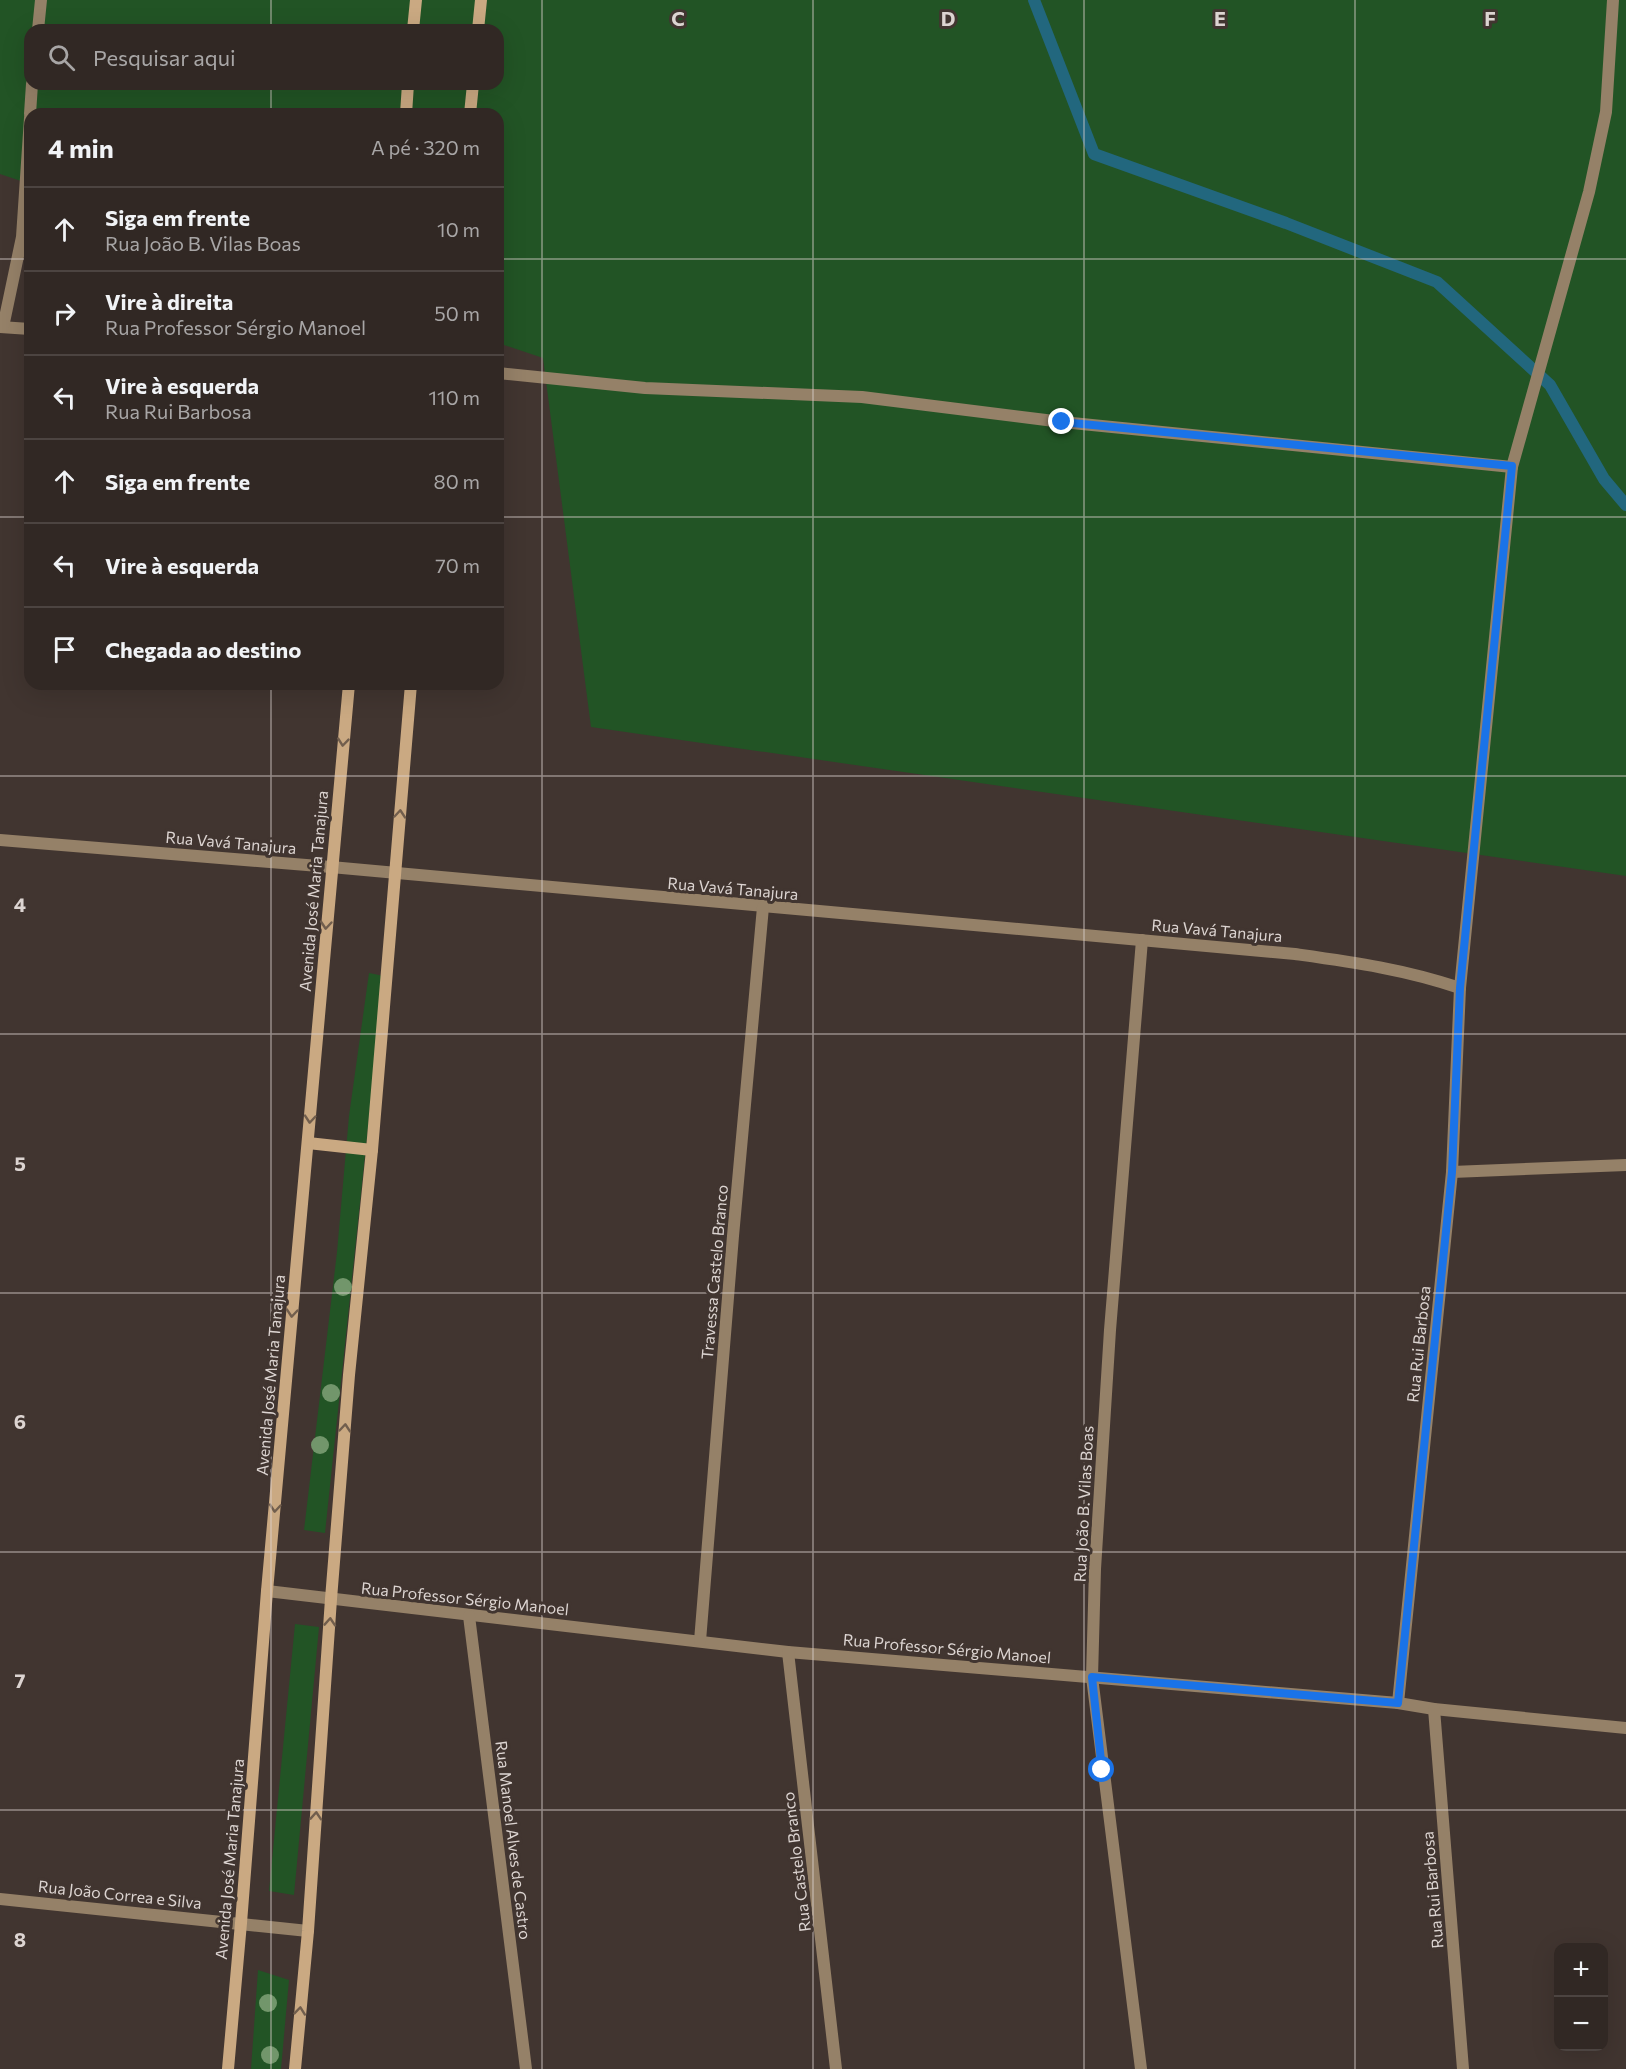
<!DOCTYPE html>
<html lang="pt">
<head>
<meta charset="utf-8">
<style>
	body { margin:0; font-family:Commissioner,sans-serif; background:#3d3431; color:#f1f3f6 }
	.controls { position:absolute; right:18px; bottom:18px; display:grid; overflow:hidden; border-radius:12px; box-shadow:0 6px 24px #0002 }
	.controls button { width:54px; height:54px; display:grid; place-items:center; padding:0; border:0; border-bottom:2px solid #4c4441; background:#312824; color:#f1f3f6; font:30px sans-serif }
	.stop { position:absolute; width:18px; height:18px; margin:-14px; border:4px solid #1a73e8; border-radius:50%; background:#fff }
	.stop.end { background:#1a73e8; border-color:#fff; box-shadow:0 2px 6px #0008 }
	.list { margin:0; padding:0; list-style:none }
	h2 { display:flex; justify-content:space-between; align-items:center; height:78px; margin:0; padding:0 24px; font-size:26px }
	h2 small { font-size:20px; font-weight:400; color:#a8a6a6 }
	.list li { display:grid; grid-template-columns:39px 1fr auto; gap:18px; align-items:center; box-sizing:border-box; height:84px; padding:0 24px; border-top:2px solid #4c4441 }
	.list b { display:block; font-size:22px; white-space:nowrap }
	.list p { margin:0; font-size:20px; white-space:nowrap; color:#a8a6a6 }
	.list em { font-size:20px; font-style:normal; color:#a8a6a6 }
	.icon { flex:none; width:33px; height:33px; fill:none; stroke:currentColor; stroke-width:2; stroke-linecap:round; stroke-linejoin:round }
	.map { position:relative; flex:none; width:1626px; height:2069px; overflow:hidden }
	.search { position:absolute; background:#312824; box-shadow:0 6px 24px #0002; left:24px; top:24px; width:480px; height:66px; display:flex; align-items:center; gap:15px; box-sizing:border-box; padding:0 21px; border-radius:18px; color:#a8a6a6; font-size:22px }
	.panel { position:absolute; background:#312824; box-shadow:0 6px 24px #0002; left:24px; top:108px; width:480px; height:582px; border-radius:18px }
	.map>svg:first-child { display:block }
</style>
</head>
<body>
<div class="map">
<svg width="1626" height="2069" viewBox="0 0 1626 2069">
	<rect width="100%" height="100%" fill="#413530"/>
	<g fill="#225425" fill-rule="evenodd">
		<path d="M 0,0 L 1626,0 L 1626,876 L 591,727 L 543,358 L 498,343 L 498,114 L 30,114 L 30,184 L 0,174 ZM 30,30 L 498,30 L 498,84 L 30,84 Z"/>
		<path d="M 369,973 L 384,976 L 325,1533 L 304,1530 L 337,1252 L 349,1116 Z"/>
		<path d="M 295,1624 L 319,1627 L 294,1895 L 269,1891 Z"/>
		<path d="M 258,1970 L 289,1980 L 281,2069 L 251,2069 Z"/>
	</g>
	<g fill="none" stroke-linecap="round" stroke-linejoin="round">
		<path stroke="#22677e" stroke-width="12" d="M 1034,0 L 1094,154 L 1286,223 L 1437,282 L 1550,385 L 1604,479 L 1626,505"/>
		<g stroke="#958168" stroke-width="12">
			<path d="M 38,30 L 41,0"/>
			<path d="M 30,114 L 32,84"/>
			<path d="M 0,327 L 30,329"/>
			<path d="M 3,327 L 22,237 L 30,118"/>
			<path d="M 498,373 L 645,388 L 862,397 L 1062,422 L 1512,467"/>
			<path d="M 0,840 L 331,867 L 1295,954 C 1352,962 1404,969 1460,988"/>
			<path d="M 1452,1172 L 1626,1165"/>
			<path d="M 267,1591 L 788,1652 L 1398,1703 L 1434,1709 L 1626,1728"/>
			<path d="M 469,1616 L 526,2069"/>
			<path d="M 700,1641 L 733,1236 L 763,907"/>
			<path d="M 788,1652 L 836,2069"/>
			<path d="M 1398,1703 L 1452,1172 L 1460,988 L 1512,467 L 1589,192 L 1606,112 L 1613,0"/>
			<path d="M 1434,1709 L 1463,2069"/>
			<path d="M 0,1899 L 308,1931"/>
			<path d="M 1141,2069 L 1092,1677 L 1095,1569 L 1110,1330 L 1142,940"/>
		</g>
		<g stroke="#caa982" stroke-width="12">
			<path d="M 413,30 L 416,0"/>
			<path d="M 478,30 L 481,0"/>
			<path d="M 406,114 L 408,84"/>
			<path d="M 470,114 L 473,84"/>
			<path d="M 308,1143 L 372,1150"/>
			<path d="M 228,2069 L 241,1923 L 267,1591 L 349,684"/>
			<path d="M 295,2069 L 308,1931 L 331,1599 L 349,1375 L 372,1150 L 411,684"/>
		</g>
	</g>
	<g fill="#72966b">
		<circle cx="343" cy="1287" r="9"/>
		<circle cx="331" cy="1393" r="9"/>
		<circle cx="320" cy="1445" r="9"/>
		<circle cx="268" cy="2003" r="9"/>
		<circle cx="270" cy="2055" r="9"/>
	</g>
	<defs><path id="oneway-chevron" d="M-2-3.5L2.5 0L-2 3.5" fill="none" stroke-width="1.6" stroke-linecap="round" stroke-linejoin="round" transform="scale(1.5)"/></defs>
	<g stroke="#715e4d">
		<use href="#oneway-chevron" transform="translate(343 742) rotate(96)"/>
		<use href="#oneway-chevron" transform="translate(400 814) rotate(-85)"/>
		<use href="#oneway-chevron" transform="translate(326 925) rotate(95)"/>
		<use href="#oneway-chevron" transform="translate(310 1119) rotate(95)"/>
		<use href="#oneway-chevron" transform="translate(292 1313) rotate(95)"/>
		<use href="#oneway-chevron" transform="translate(345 1428) rotate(-85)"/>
		<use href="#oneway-chevron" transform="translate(275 1508) rotate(95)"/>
		<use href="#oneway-chevron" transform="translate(330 1622) rotate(-86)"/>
		<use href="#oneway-chevron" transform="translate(316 1816) rotate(-86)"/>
		<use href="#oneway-chevron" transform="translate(300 2011) rotate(-84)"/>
	</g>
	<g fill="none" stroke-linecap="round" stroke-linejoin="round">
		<path stroke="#1a73e8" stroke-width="8" d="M 1062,422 L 1512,466 L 1460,988 L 1452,1172 L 1398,1703 L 1092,1677 L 1102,1770"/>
	</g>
	<path fill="none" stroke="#dcd4d1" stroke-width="1.5" stroke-opacity="0.55" d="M 271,0 L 271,30M 542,0 L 542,2069M 813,0 L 813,2069M 1084,0 L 1084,2069M 1355,0 L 1355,2069M 271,84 L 271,114M 0,259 L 30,259M 498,259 L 1626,259M 0,517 L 30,517M 498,517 L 1626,517M 271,684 L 271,2069M 0,776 L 1626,776M 0,1034 L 1626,1034M 0,1293 L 1626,1293M 0,1552 L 1626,1552M 0,1810 L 1626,1810"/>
	<g text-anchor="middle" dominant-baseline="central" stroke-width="6" stroke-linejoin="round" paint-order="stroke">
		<g font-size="16" fill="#dcd4d1" stroke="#413530">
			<text transform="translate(231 842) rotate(5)">Rua Vavá Tanajura</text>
			<text transform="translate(733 888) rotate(5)">Rua Vavá Tanajura</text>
			<text transform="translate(313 891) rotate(-85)">Avenida José Maria Tanajura</text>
			<text transform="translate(1217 930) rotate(5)">Rua Vavá Tanajura</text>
			<text transform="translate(714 1272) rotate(-85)">Travessa Castelo Branco</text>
			<text transform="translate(1418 1344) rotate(-84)">Rua Rui Barbosa</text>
			<text transform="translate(270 1375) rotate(-85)">Avenida José Maria Tanajura</text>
			<text transform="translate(1083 1504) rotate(-87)">Rua João B. Vilas Boas</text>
			<text transform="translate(465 1598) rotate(6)">Rua Professor Sérgio Manoel</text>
			<text transform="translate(947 1648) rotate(5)">Rua Professor Sérgio Manoel</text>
			<text transform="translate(514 1840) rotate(83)">Rua Manoel Alves de Castro</text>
			<text transform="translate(229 1859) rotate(-85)">Avenida José Maria Tanajura</text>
			<text transform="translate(796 1862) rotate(-97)">Rua Castelo Branco</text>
			<text transform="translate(1432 1890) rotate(-95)">Rua Rui Barbosa</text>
			<text transform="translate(120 1894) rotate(6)">Rua João Correa e Silva</text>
		</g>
	</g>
	<g font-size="20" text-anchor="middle" font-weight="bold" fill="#dcd4d1" stroke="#413530" stroke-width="6" stroke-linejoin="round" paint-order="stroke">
		<text x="678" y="26">C</text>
		<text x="948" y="26">D</text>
		<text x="1220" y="26">E</text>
		<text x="1490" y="26">F</text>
		<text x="20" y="912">4</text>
		<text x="20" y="1171">5</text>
		<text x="20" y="1429">6</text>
		<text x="20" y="1688">7</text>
		<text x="20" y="1947">8</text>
	</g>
</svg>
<div class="controls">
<button>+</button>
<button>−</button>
</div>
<div class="stop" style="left:1102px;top:1770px"></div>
<div class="stop end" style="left:1062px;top:422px"></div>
<div class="search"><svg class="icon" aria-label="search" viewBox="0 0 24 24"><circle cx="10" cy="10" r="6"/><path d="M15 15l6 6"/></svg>Pesquisar aqui</div>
<section class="panel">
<h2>4 min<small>A pé · 320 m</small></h2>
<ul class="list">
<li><svg class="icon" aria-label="ahead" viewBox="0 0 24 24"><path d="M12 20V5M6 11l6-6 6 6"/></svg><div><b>Siga em frente</b><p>Rua João B. Vilas Boas</p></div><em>10 m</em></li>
<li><svg class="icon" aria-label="right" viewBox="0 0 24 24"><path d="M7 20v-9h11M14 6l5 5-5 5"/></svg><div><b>Vire à direita</b><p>Rua Professor Sérgio Manoel</p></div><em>50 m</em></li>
<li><svg class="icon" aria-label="left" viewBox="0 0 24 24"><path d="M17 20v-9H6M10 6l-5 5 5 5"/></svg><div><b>Vire à esquerda</b><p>Rua Rui Barbosa</p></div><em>110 m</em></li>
<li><svg class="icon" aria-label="ahead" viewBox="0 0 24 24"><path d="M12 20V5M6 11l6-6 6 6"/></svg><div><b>Siga em frente</b></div><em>80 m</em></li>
<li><svg class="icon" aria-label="left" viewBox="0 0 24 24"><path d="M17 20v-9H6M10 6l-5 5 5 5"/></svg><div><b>Vire à esquerda</b></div><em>70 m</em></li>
<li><svg class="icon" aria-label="arrive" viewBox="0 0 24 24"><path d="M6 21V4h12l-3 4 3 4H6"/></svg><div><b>Chegada ao destino</b></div></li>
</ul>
</section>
</div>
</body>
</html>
